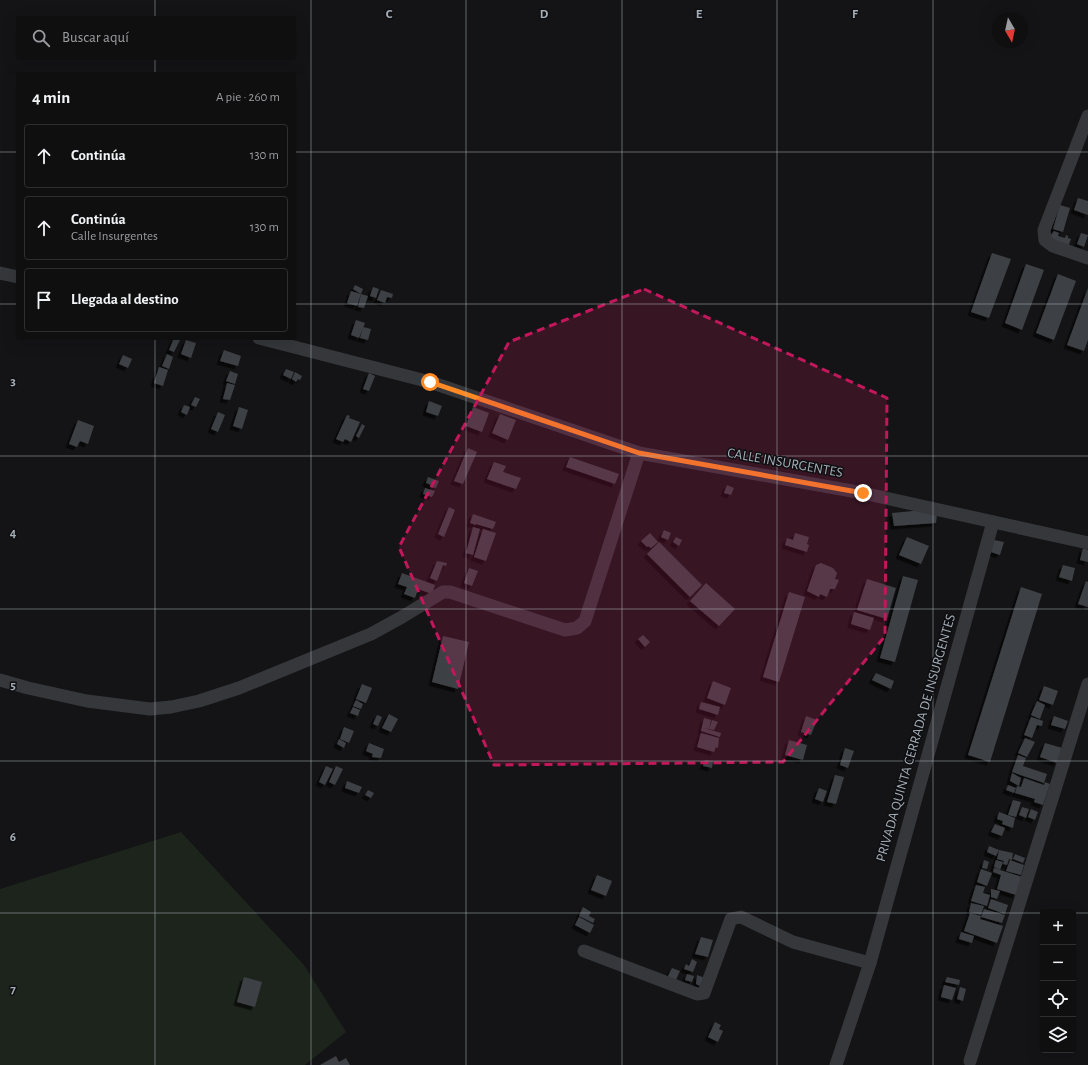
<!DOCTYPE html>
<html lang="es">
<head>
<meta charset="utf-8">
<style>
	body { margin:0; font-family:"Alegreya Sans",sans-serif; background:#181819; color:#f1f3f6 }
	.controls { position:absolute; right:12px; bottom:12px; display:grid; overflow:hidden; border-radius:4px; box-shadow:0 4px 16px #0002 }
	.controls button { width:36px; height:36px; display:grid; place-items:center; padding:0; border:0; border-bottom:1px solid #2f2f30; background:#0f0f10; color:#f1f3f6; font:20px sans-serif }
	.compass { position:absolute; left:992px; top:12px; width:36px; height:36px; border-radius:50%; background:#0f0f10; box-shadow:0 4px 16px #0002; rotate:171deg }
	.stop { position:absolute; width:12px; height:12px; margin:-9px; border:3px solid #ff8a23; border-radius:50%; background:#fff }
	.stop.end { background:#ff8a23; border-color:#fff; box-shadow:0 1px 4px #0008 }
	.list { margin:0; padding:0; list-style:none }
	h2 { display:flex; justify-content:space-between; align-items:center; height:52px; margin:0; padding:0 16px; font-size:17px }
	h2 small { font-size:13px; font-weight:400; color:#9b9c9f }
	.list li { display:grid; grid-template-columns:26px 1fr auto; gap:12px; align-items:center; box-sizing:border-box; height:64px; margin:0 8px 8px; padding:0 8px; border:1px solid #2f2f30; border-radius:4px }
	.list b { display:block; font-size:15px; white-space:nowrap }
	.list p { margin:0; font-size:13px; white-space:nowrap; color:#9b9c9f }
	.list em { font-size:13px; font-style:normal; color:#9b9c9f }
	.icon { flex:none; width:22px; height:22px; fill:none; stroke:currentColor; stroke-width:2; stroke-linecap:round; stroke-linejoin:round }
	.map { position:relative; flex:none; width:1088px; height:1065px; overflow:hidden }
	.search { position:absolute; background:#0f0f10; box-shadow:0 4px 16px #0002; left:16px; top:16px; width:280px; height:44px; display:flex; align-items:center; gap:10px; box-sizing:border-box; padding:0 14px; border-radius:4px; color:#9b9c9f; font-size:15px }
	.panel { position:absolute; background:#0f0f10; box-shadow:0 4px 16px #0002; left:16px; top:72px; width:280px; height:268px; border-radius:4px }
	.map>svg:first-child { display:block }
</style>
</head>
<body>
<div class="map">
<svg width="1088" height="1065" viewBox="0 0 1088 1065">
	<defs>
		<filter id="shadow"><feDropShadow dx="-3.5" dy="3.5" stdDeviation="0" flood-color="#0009"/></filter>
	</defs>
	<rect width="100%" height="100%" fill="#141416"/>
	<path fill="#1c241c" d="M 181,832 L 304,965 L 346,1032 L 305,1065 L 0,1065 L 0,889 Z"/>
	<g fill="#3e4044" filter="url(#shadow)">
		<path d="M 1078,198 L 1088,201 L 1088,215 L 1074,210 Z"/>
		<path d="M 1060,205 L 1070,208 L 1063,232 L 1053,229 Z"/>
		<path d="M 1054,231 L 1059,233 L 1058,236 L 1065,238 L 1066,235 L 1068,236 L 1068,238 L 1071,239 L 1068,247 L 1048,239 Z"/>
		<path d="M 1081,233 L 1088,235 L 1084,247 L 1077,244 Z"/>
		<path d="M 992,253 L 1011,259 L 989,318 L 971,312 Z"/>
		<path d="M 1026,264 L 1044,270 L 1022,330 L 1005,323 Z"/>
		<path d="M 1058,274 L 1076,281 L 1054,340 L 1036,333 Z"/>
		<path d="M 355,285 L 363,289 L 361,294 L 353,289 Z"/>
		<path d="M 373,287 L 379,289 L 376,298 L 370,296 Z"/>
		<path d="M 1088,288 L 1088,340 L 1084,351 L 1067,345 Z"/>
		<path d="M 381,290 L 393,294 L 392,298 L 387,297 L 385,303 L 377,300 Z"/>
		<path d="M 351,291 L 361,294 L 357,306 L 347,303 Z"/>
		<path d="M 361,294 L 368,296 L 364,308 L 358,307 Z"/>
		<path d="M 356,320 L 365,323 L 359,338 L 351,335 Z"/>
		<path d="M 363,327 L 371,329 L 368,340 L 360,338 Z"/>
		<path d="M 174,338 L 181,338 L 174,352 L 169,350 Z"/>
		<path d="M 186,340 L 196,343 L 191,358 L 181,354 Z"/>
		<path d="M 224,350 L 241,356 L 238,366 L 220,361 Z"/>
		<path d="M 167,354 L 173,357 L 169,369 L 162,366 Z"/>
		<path d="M 123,355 L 132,359 L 128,368 L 119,364 Z"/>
		<path d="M 159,367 L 168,370 L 163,386 L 154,383 Z"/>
		<path d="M 286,369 L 294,372 L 291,379 L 283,375 Z"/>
		<path d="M 230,371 L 238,374 L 235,384 L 226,381 Z"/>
		<path d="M 295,372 L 302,376 L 300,380 L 298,379 L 296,382 L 292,379 Z"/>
		<path d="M 369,373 L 375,376 L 369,391 L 363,389 Z"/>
		<path d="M 227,383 L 235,385 L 230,400 L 223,399 Z"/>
		<path d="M 195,397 L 200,399 L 196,407 L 191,405 Z"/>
		<path d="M 429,401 L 442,406 L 438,416 L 426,412 Z"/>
		<path d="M 184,405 L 190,407 L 187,415 L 181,412 Z"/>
		<path d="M 239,407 L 248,410 L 242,429 L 233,426 Z"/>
		<path d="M 473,407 L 489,413 L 482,432 L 466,426 Z"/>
		<path d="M 218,412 L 225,415 L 218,432 L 211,429 Z"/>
		<path d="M 500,414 L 516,420 L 508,440 L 492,433 Z"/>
		<path d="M 347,415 L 350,416 L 349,418 L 360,422 L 351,442 L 345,439 L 343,442 L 336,439 Z"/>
		<path d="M 78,420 L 94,426 L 88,444 L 80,441 L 77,447 L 69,444 Z"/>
		<path d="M 362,424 L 365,426 L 359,438 L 356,436 Z"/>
		<path d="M 468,448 L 477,452 L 463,484 L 454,481 Z"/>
		<path d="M 570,457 L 619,474 L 615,484 L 566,467 Z"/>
		<path d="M 494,462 L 506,466 L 503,472 L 521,478 L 516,489 L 487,479 Z"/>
		<path d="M 428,477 L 439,481 L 436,488 L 430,487 L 431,485 L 426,483 Z"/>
		<path d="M 727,485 L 734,488 L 731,495 L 724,493 Z"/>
		<path d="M 425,488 L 435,491 L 432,497 L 423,494 Z"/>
		<path d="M 449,507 L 455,510 L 444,537 L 438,534 Z"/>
		<path d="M 924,510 L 937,514 L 936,523 L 894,526 L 892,513 Z"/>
		<path d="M 473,514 L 496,522 L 493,529 L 476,524 L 476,525 L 470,523 Z"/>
		<path d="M 473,527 L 480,529 L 473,555 L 466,553 Z"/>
		<path d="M 483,529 L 496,533 L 486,561 L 474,557 Z"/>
		<path d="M 664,530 L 671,533 L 668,540 L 661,537 Z"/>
		<path d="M 650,533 L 658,542 L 651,548 L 648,546 L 647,547 L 641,541 Z"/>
		<path d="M 795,533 L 809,537 L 807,544 L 809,545 L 807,552 L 785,545 L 787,538 L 793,540 Z"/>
		<path d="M 676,537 L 682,540 L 679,546 L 673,542 Z"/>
		<path d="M 907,537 L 929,546 L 921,564 L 899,555 Z"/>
		<path d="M 994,540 L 1004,542 L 1000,555 L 991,552 Z"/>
		<path d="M 659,542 L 702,585 L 690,597 L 647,554 Z"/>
		<path d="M 1083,548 L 1088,550 L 1088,562 L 1080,560 Z"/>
		<path d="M 437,561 L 447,563 L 446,566 L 443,565 L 437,581 L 430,578 Z"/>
		<path d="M 821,563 L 833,568 L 837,573 L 835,579 L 839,580 L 835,589 L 830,589 L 827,597 L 820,594 L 819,597 L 807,591 L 816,565 Z"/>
		<path d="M 1063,565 L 1075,568 L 1072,581 L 1059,577 Z"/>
		<path d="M 469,568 L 478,571 L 472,586 L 464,583 Z"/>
		<path d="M 402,573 L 435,585 L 432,594 L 418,589 L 415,598 L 404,594 L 407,587 L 398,584 Z"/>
		<path d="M 903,576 L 918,580 L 895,662 L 880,658 Z"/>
		<path d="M 867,579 L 896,588 L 887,619 L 857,610 Z"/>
		<path d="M 1086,581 L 1088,582 L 1088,607 L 1078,604 Z"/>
		<path d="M 706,583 L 735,609 L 719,626 L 690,601 Z"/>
		<path d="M 1021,587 L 1042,594 L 990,762 L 968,755 Z"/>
		<path d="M 789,592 L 805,597 L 779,682 L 763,677 Z"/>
		<path d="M 854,612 L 874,618 L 870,630 L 851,624 Z"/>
		<path d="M 643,635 L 650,642 L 645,647 L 638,639 Z"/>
		<path d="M 443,636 L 469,642 L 458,689 L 432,682 Z"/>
		<path d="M 876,673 L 894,681 L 891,689 L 872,680 Z"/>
		<path d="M 713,681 L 731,688 L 725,705 L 707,698 Z"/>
		<path d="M 362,684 L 372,688 L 366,703 L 356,699 Z"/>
		<path d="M 1044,686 L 1058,691 L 1053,705 L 1039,700 Z"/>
		<path d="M 356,700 L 363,704 L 361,709 L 353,706 Z"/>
		<path d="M 1037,701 L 1045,705 L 1040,719 L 1031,715 Z"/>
		<path d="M 701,702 L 720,707 L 718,715 L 699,709 Z"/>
		<path d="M 353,707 L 360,710 L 358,716 L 350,713 Z"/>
		<path d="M 389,714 L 398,719 L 391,732 L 382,728 Z"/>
		<path d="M 377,715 L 382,717 L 378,726 L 373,724 Z"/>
		<path d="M 806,716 L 817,720 L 811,735 L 801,732 Z"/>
		<path d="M 1054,716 L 1068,721 L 1065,729 L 1051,725 Z"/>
		<path d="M 1031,717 L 1043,721 L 1042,726 L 1037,725 L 1032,738 L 1024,735 Z"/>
		<path d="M 704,718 L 711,720 L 709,729 L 704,728 L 721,733 L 720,737 L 701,731 Z"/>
		<path d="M 712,720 L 718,722 L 714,730 L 709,729 Z"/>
		<path d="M 344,727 L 354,731 L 349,743 L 340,739 Z"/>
		<path d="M 701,733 L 719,738 L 718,748 L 716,747 L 714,752 L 697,747 Z"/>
		<path d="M 1025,738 L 1035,742 L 1027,757 L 1018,753 Z"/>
		<path d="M 339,739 L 346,743 L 344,748 L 337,744 Z"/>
		<path d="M 789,740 L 807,745 L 803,760 L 785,755 Z"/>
		<path d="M 369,743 L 384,749 L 381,758 L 372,757 L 373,754 L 366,751 Z"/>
		<path d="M 1045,743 L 1062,748 L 1057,763 L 1040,757 Z"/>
		<path d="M 845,748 L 854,751 L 848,768 L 840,765 Z"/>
		<path d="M 1018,755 L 1026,758 L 1023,766 L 1047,774 L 1044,783 L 1012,772 Z"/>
		<path d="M 705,760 L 713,761 L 712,768 L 703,766 Z"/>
		<path d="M 326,766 L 333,769 L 325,785 L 319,782 Z"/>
		<path d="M 336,766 L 343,769 L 335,785 L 329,782 Z"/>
		<path d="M 1012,773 L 1021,778 L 1019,786 L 1010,781 Z"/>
		<path d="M 835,775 L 844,777 L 836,804 L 827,802 Z"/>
		<path d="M 1024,778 L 1044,785 L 1045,782 L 1050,784 L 1043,805 L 1034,802 L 1035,799 L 1015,793 L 1017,786 L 1021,787 Z"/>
		<path d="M 347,781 L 362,787 L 359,793 L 345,788 Z"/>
		<path d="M 1008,785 L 1016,788 L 1014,793 L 1006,790 Z"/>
		<path d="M 819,788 L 827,791 L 823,802 L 815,799 Z"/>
		<path d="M 368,790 L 374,793 L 371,798 L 365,795 Z"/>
		<path d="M 1013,800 L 1021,802 L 1016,817 L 1008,815 Z"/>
		<path d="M 1022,807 L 1029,809 L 1026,818 L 1019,815 Z"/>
		<path d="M 1031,809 L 1038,812 L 1035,820 L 1028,817 Z"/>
		<path d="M 999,812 L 1015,818 L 1013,828 L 1002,824 L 1003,821 L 997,819 Z"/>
		<path d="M 995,824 L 1005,828 L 1002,836 L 991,832 Z"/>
		<path d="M 989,846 L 999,850 L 996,856 L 987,852 Z"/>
		<path d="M 999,850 L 1013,853 L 1012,860 L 1009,859 L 1007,865 L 1003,864 L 1004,861 L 997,859 Z"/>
		<path d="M 1015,854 L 1025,858 L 1023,863 L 1013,859 Z"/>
		<path d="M 984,860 L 989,862 L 987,869 L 982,868 Z"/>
		<path d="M 996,860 L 1003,862 L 1000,870 L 994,867 Z"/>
		<path d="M 1010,860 L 1024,865 L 1021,875 L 1006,871 Z"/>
		<path d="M 994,868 L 1022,877 L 1016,895 L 997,889 L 1001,875 L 993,872 Z"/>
		<path d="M 981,869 L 992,873 L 987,886 L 977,882 Z"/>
		<path d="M 597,875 L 612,881 L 606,896 L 591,890 Z"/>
		<path d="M 976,885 L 985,887 L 983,893 L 990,895 L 987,906 L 971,901 Z"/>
		<path d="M 991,889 L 1000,891 L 997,899 L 991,897 Z"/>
		<path d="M 991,899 L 1008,905 L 1005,914 L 988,908 Z"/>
		<path d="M 971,903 L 984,906 L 981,915 L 969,912 Z"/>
		<path d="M 583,907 L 591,912 L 589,916 L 595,919 L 593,923 L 579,916 Z"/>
		<path d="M 984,909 L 1005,915 L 1002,923 L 981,917 Z"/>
		<path d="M 970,913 L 981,916 L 980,919 L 1003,926 L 997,943 L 964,931 Z"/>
		<path d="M 579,917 L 594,925 L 590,933 L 575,925 Z"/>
		<path d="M 961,932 L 974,936 L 972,943 L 959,939 Z"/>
		<path d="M 701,937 L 713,940 L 708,957 L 695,954 Z"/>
		<path d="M 692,959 L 697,962 L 693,972 L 684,969 L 686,964 L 689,966 Z"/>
		<path d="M 672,968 L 680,971 L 675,982 L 667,978 Z"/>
		<path d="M 687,974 L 694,976 L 692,982 L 685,980 Z"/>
		<path d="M 697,975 L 705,978 L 702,987 L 696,984 Z"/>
		<path d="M 244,977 L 262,982 L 255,1007 L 237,1002 Z"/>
		<path d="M 947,977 L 960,980 L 959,985 L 945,982 Z"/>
		<path d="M 944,985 L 956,988 L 952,1000 L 941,997 Z"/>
		<path d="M 960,987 L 966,989 L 963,1001 L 957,999 Z"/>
		<path d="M 715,1022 L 721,1025 L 719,1029 L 723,1031 L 718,1042 L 708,1037 Z"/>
		<path d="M 336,1056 L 339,1062 L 346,1058 L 350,1065 L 320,1065 Z"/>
	</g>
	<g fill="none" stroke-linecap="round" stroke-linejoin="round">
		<g stroke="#35373b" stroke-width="13">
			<path d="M 1088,116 L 1044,230 L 1045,240 L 1053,246 L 1088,258"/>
			<path d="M 0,273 L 18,277"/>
			<path d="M 259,338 L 430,382 L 639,453 L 863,493 L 1088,543"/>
			<path d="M 0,680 L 28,688 L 87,701 L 150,709 L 171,707 L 199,701 L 239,688 L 371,634 L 402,617 L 443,592 L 450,592 L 565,630 L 577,628 L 585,621 L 639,453"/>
			<path d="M 584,951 L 697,994 L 704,993 L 731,919 L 741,917 L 793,942 L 870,963"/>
			<path d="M 970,1061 L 1088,684"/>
			<path d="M 836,1065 L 870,963 L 993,522"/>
		</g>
	</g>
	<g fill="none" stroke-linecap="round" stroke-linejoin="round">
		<path stroke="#ff8a23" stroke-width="5" d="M 430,382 L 639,453 L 863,493"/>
	</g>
	<path fill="#c2185b" fill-opacity="0.2" stroke="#c2185b" stroke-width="3" stroke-dasharray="8 5" stroke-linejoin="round" d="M 644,289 L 887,398 L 885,636 L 783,762 L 494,765 L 399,547 L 509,342 Z"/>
	<path fill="none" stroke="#a4aeb8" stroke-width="1" stroke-opacity="0.55" d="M 155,0 L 155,18M 311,0 L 311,1065M 466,0 L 466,1065M 622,0 L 622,1065M 777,0 L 777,1065M 933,0 L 933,1065M 155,58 L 155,74M 0,152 L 18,152M 294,152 L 1088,152M 0,304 L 18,304M 294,304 L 1088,304M 155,338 L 155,1065M 0,456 L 1088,456M 0,609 L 1088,609M 0,761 L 1088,761M 0,913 L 1043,913M 1073,913 L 1088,913"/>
	<g text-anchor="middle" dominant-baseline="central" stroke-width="3" stroke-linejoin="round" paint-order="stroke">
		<g font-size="14" fill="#a4aeb8" stroke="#0f0f11">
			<text transform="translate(785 463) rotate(10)">CALLE INSURGENTES</text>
			<text transform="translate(916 738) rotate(-74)">PRIVADA QUINTA CERRADA DE INSURGENTES</text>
		</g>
	</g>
	<g font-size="13" text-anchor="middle" font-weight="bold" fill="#a4aeb8" stroke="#0f0f11" stroke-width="3" stroke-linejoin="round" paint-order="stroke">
		<text x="389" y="18">C</text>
		<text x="544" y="18">D</text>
		<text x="699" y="18">E</text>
		<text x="855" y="18">F</text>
		<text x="13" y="385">3</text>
		<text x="13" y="537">4</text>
		<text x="13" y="689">5</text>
		<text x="13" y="841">6</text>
		<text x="13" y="993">7</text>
	</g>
</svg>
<div class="controls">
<button>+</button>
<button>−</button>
<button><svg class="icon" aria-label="locate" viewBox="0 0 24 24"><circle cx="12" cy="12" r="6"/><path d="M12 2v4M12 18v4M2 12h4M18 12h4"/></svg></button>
<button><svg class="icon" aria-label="layers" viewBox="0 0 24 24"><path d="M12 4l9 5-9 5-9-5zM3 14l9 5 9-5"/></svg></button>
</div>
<svg class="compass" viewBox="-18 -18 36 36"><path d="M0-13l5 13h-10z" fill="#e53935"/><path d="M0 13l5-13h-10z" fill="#9b9c9f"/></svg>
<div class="stop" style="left:430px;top:382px"></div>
<div class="stop end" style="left:863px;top:493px"></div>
<div class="search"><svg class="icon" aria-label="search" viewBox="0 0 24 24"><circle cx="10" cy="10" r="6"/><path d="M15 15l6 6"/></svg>Buscar aquí</div>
<section class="panel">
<h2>4 min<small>A pie · 260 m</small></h2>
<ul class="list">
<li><svg class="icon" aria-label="ahead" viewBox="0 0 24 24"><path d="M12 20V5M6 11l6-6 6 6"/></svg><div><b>Continúa</b></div><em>130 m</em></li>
<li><svg class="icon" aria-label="ahead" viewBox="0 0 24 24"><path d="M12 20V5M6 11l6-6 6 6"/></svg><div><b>Continúa</b><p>Calle Insurgentes</p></div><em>130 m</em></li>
<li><svg class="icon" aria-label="arrive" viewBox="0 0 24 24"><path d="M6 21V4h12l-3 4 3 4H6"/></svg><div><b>Llegada al destino</b></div></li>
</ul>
</section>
</div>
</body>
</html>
